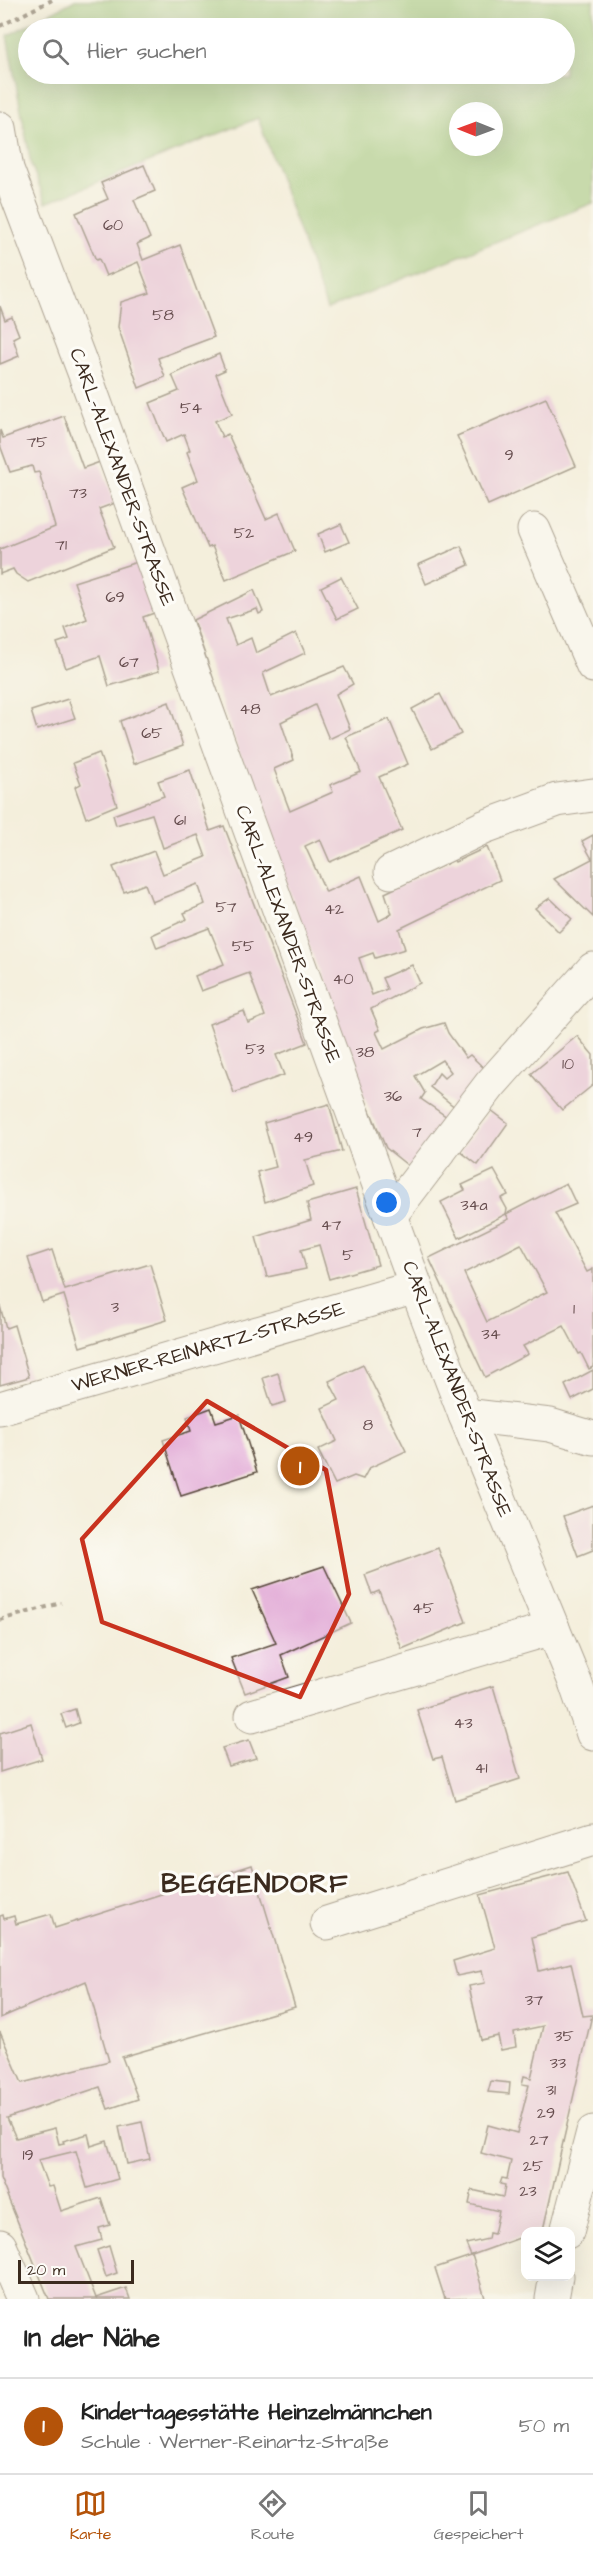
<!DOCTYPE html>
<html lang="de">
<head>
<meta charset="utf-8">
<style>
	body { margin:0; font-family:"Architects Daughter",sans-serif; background:#f6f6f6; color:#222 }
	.controls { position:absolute; right:18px; bottom:18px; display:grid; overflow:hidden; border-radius:12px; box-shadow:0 6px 24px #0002 }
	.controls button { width:54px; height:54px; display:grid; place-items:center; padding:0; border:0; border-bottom:2px solid #e0e0e0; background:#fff; color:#222; font:30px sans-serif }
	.compass { position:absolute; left:449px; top:102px; width:54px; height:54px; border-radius:50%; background:#fff; box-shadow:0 6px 24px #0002; rotate:271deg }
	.scale { position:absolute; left:18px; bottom:15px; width:116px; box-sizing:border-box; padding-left:6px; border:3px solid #3b2a1e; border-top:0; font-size:16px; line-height:21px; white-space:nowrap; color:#3b2a1e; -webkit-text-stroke:4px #fdfcf7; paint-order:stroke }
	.you { position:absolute; left:387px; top:1203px; width:21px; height:21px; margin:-15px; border:4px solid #fff; border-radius:50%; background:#1a73e8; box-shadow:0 0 0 9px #1a73e833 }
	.badge { display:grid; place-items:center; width:39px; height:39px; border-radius:50%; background:#b45309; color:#fff; font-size:20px; font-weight:700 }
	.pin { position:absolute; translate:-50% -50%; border:3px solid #fff; box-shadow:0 2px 6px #0006 }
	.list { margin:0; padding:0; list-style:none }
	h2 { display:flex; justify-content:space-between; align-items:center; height:78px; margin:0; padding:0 24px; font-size:26px }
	h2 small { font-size:20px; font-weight:400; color:#767676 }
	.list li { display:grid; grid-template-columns:39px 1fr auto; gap:18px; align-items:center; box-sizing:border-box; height:96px; padding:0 24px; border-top:2px solid #e0e0e0 }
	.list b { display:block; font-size:22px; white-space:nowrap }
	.list p { margin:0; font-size:20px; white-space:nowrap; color:#767676 }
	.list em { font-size:20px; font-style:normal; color:#767676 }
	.icon { flex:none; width:33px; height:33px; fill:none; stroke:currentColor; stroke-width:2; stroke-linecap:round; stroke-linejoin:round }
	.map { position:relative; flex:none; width:593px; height:2299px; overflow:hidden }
	.search { position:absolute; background:#fff; box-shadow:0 6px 24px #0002; left:18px; right:18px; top:18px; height:66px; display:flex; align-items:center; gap:15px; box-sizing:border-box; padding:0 21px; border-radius:33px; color:#767676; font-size:22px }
	.sheet { height:174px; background:#fff }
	nav { display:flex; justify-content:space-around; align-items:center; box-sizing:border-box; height:84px; border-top:2px solid #e0e0e0; background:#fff; font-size:16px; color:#767676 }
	nav a { display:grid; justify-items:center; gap:3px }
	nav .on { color:#b45309 }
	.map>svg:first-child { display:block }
</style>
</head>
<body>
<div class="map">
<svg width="593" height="2299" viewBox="0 0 593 2299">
	<rect width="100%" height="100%" fill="#fdfcf7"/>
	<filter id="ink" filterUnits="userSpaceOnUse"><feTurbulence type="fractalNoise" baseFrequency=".0167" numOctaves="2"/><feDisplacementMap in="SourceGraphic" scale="12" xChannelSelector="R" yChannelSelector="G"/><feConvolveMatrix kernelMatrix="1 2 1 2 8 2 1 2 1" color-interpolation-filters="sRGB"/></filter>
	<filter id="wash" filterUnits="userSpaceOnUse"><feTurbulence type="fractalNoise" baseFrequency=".008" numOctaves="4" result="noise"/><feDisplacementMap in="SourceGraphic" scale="24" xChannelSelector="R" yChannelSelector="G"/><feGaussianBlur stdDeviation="1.35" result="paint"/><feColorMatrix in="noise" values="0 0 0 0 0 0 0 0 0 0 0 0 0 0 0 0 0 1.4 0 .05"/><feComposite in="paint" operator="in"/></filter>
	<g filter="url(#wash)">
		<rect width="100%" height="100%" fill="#f4efdc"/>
		<path fill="#93c271" stroke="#677648" stroke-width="1.5" fill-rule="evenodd" d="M 75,0 L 593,0 L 593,203 L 327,309 L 258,118 L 46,203 L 31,164 L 7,36 ZM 28,28 L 564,28 L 564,74 L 28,74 ZM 458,111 L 494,111 L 494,147 L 458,147 Z"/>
		<g id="blocks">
			<g fill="#e4b1d9" fill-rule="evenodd">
				<path d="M 144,165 L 155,191 L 134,200 L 150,238 L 137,244 L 143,260 L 180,245 L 214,337 L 158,358 L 165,377 L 139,388 L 118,327 L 121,302 L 150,293 L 138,262 L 106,276 L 99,259 L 96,260 L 76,213 L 108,199 L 101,183 Z"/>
				<path d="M 0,306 L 5,320 L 12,317 L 19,335 L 13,338 L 19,356 L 0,364 Z"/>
				<path d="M 219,354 L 225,370 L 216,374 L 232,414 L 215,421 L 222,437 L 228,434 L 266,519 L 279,513 L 295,551 L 226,580 L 212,546 L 208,548 L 182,487 L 198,480 L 187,452 L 190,450 L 184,434 L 166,442 L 150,403 L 179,391 L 172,375 Z"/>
				<path d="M 546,398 L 576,466 L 488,505 L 457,436 Z"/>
				<path d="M 64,416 L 83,468 L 100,462 L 115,503 L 99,509 L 114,547 L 28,582 L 16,574 L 13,569 L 0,574 L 0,549 L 55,527 L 39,472 L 34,473 L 32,466 L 10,472 L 0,445 L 0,430 L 3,438 Z"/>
				<path d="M 341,524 L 349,542 L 325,552 L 318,534 Z"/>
				<path d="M 461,546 L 469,565 L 426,584 L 418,565 Z"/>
				<path d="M 137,562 L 157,612 L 143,617 L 159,671 L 109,686 L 100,656 L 66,668 L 57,643 L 69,639 L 65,628 L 87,619 L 74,582 Z"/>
				<path d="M 341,577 L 358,609 L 337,619 L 321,587 Z"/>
				<path d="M 254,590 L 263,612 L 259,614 L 257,609 L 226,619 L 236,645 L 251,638 L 256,653 L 296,633 L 305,653 L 263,673 L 271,697 L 344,667 L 353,684 L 336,694 L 350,729 L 329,739 L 315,705 L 281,722 L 294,760 L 274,769 L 290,811 L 333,792 L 330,785 L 361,772 L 346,737 L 389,719 L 408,764 L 379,777 L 402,830 L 330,862 L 320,839 L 305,846 L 326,892 L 361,876 L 379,921 L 392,914 L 385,893 L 454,860 L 455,862 L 487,847 L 500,880 L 399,929 L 405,949 L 375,958 L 373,953 L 359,958 L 372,995 L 387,989 L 382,978 L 412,965 L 420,983 L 371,1009 L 380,1030 L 376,1032 L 384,1049 L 423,1029 L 444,1023 L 448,1033 L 466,1058 L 470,1055 L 485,1069 L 456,1108 L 430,1087 L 439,1073 L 444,1078 L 451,1072 L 442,1060 L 415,1076 L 425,1093 L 421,1099 L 447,1117 L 412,1169 L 386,1148 L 363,1094 L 235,741 L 193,620 Z"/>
				<path d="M 440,694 L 461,734 L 432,749 L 412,709 Z"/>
				<path d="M 68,699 L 75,718 L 37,730 L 31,711 Z"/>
				<path d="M 169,702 L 183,746 L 134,764 L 120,721 Z"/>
				<path d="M 99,753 L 117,805 L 86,818 L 75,787 L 81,784 L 73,763 Z"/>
				<path d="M 190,770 L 210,831 L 224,826 L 307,1043 L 276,1055 L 284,1075 L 234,1093 L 209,1024 L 244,1011 L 248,1023 L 265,1016 L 249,973 L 201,991 L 195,976 L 224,964 L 209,928 L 157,948 L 152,935 L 187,919 L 184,913 L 205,904 L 198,884 L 152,902 L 145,884 L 124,892 L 113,867 L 154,851 L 163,874 L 206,857 L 198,835 L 163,848 L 152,814 L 116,825 L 113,815 L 164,796 L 158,781 Z"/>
				<path d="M 593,835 L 593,917 L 554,879 L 592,859 L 582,841 Z"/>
				<path d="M 550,898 L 572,919 L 559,932 L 535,908 Z"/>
				<path d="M 577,1036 L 593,1055 L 593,1085 L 562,1110 L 531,1074 Z"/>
				<path d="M 329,1104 L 342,1151 L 305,1160 L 313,1186 L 265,1202 L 257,1172 L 276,1167 L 264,1123 Z"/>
				<path d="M 491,1110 L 508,1123 L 478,1165 L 460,1151 Z"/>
				<path d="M 494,1170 L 508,1195 L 501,1198 L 507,1209 L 506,1214 L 459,1238 L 441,1202 L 465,1190 L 462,1185 Z"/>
				<path d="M 566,1183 L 576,1204 L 555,1213 L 587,1272 L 593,1269 L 593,1367 L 589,1369 L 581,1353 L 579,1354 L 564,1326 L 523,1346 L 528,1354 L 485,1377 L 429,1258 L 509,1219 L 506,1214 ZM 521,1244 L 547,1292 L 487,1322 L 464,1273 Z"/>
				<path d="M 356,1189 L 378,1265 L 329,1279 L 319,1245 L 301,1250 L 306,1269 L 267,1277 L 256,1237 L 311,1220 L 307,1203 Z"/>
				<path d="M 52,1250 L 65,1290 L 150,1264 L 167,1320 L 80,1347 L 64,1295 L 42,1302 L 28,1258 Z"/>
				<path d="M 0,1306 L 6,1328 L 14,1325 L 29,1377 L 0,1385 Z"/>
				<path d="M 363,1365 L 406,1451 L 369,1468 L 363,1479 L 354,1476 L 335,1484 L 318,1450 L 337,1441 L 322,1408 L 339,1400 L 329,1381 Z"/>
				<path d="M 593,1370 L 593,1389 L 572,1400 L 565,1385 Z"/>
				<path d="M 278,1373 L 286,1402 L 272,1406 L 263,1378 Z"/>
				<path d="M 211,1408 L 216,1422 L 239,1415 L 257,1472 L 181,1496 L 163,1440 L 191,1431 L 187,1417 Z"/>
				<path d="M 593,1505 L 593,1550 L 578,1556 L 563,1516 Z"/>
				<path d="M 438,1548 L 466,1622 L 402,1649 L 379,1591 L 372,1594 L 365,1575 Z"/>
				<path d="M 324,1566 L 351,1623 L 281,1655 L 289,1677 L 245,1693 L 231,1658 L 276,1643 L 252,1590 Z"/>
				<path d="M 493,1686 L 520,1779 L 455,1800 L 442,1757 L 433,1759 L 417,1710 Z"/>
				<path d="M 75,1709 L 79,1723 L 66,1728 L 61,1714 Z"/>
				<path d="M 31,1723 L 42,1759 L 0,1772 L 0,1733 Z"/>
				<path d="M 249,1740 L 256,1758 L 229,1766 L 222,1748 Z"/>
				<path d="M 252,1865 L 295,2007 L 122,2057 L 138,2099 L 108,2109 L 100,2087 L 7,2118 L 16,2138 L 55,2128 L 59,2144 L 64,2143 L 63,2141 L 88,2134 L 91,2146 L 107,2141 L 118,2179 L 87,2188 L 76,2151 L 38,2160 L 48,2187 L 53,2186 L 61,2211 L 101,2198 L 110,2225 L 99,2228 L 102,2240 L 76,2247 L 96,2298 L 126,2288 L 130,2299 L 49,2299 L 0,2178 L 0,2032 L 22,2083 L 109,2061 L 86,1981 L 0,2018 L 0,1916 L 3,1915 L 4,1919 L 14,1916 L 16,1924 L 51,1914 L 55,1928 Z"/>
				<path d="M 568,1872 L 586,1921 L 532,1937 L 539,1971 L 571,1963 L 583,2016 L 592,2015 L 543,2230 L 526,2232 L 525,2236 L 472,2255 L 485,2298 L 445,2299 L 435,2268 L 471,2256 L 466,2244 L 488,2239 L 489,2233 L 494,2234 L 499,2211 L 469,2204 L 472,2190 L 503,2197 L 505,2185 L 500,2184 L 502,2178 L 507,2179 L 511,2161 L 481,2153 L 488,2125 L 517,2133 L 529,2085 L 522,2084 L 524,2076 L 531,2078 L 543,2026 L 514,2032 L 516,2047 L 501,2050 L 498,2036 L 481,2040 L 469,1986 L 485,1983 L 482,1971 L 457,1976 L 453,1961 L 495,1948 L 480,1895 Z"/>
				<path d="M 491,2081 L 510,2083 L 509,2094 L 488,2092 Z"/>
				<path d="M 142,2122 L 150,2159 L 127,2164 L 119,2127 Z"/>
				<path d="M 109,2246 L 117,2273 L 106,2277 L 97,2250 Z"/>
			</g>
		</g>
	</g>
	<g filter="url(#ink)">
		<use href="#blocks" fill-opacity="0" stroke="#57483a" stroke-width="1.5"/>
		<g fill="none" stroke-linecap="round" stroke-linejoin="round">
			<defs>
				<g id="minor">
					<path d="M 0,128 L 7,169 L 84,372 L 416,1287 L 465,1415 L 575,1682 L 593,1734"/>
					<path d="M 534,530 L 593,666"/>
					<path d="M 391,872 L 484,827 L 557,800 L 593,795"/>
					<path d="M 390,1216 L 490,1085 L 593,969"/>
					<path d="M 0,1408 L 416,1287"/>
					<path d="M 465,1415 L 550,1425 L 593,1438"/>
					<path d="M 252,1716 L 553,1628"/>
					<path d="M 327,1923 L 593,1839"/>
					<path d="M 567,2232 L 593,2132"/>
					<path d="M 0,2246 L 23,2299"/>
					<path d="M 552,2299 L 556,2276"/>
				</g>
			</defs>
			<use href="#minor" stroke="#57483a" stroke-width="35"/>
			<g stroke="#57483a" stroke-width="4" stroke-dasharray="4.5 4.5" stroke-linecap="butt">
				<path d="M 0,26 L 52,0"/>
				<path d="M 0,1620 L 61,1603"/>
			</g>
			<use href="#minor" stroke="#fff" stroke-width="33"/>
		</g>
	</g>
	<path d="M0 0H593V2299H0ZM 207,1401 L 326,1470 L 349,1594 L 300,1697 L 102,1622 L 82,1539 Z" fill="#f4efdc" fill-opacity=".55" fill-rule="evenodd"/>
	<path fill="none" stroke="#c8321e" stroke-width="4.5" stroke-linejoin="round" d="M 207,1401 L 326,1470 L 349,1594 L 300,1697 L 102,1622 L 82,1539 Z"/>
	<g text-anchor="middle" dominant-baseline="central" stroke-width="6" stroke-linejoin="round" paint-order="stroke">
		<g font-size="16" fill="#654c4d">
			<text x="113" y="225">60</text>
			<text x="163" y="315">58</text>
			<text x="191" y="408">54</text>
			<text x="37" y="442">75</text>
			<text x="509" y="455">9</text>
			<text x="78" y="493">73</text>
			<text x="244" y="533">52</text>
			<text x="61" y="545">71</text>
			<text x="115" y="597">69</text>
			<text x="129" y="662">67</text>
			<text x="250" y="709">48</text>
			<text x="152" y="733">65</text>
			<text x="180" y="820">61</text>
			<text x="226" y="907">57</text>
			<text x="334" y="909">42</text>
			<text x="243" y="946">55</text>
			<text x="343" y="979">40</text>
			<text x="255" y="1049">53</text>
			<text x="365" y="1052">38</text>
			<text x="568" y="1064">10</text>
			<text x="393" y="1096">36</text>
			<text x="417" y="1132">7</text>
			<text x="303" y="1137">49</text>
			<text x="474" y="1205">34a</text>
			<text x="331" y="1225">47</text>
			<text x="348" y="1255">5</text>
			<text x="115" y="1307">3</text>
			<text x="574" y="1309">1</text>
			<text x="491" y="1334">34</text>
			<text x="368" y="1425">8</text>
			<text x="423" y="1608">45</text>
			<text x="463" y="1723">43</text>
			<text x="481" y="1768">41</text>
			<text x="534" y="2000">37</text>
			<text x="564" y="2036">35</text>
			<text x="558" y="2063">33</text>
			<text x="551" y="2090">31</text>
			<text x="546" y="2113">29</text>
			<text x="539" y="2140">27</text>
			<text x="28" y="2155">19</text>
			<text x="533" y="2166">25</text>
			<text x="528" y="2191">23</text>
		</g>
		<g font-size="20" fill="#3b2a1e" stroke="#fdfcf7">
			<text transform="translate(122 477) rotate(70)">CARL-ALEXANDER-STRASSE</text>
			<text transform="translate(288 934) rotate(70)">CARL-ALEXANDER-STRASSE</text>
			<text transform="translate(208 1347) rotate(-16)">WERNER-REINARTZ-STRASSE</text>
			<text transform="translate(457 1389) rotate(69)">CARL-ALEXANDER-STRASSE</text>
		</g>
		<g font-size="26" font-weight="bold" letter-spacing="1.5" fill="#3b2a1e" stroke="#fdfcf7">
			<text x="255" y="1884">BEGGENDORF</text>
		</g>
	</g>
</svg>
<div class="controls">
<button><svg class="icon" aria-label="layers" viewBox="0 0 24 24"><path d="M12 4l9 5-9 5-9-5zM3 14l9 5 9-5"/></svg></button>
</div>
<svg class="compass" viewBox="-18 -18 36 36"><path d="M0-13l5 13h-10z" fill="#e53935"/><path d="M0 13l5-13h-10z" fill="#767676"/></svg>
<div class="scale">20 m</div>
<div class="you"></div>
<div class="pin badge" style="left:300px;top:1466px">1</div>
<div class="search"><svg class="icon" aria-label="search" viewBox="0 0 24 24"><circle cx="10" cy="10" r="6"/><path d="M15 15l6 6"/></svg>Hier suchen</div>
</div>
<section class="sheet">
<h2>In der Nähe<small></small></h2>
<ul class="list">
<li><span class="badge">1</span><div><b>Kindertagesstätte Heinzelmännchen</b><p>Schule · Werner-Reinartz-Straße</p></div><em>50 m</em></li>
</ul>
</section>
<nav>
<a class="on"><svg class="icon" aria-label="map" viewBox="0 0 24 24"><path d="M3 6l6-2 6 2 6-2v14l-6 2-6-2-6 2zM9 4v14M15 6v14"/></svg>Karte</a>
<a><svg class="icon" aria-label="directions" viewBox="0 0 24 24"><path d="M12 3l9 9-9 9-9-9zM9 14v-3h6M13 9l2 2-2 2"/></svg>Route</a>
<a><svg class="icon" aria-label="saved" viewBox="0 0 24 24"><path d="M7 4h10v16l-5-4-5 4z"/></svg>Gespeichert</a>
</nav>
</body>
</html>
